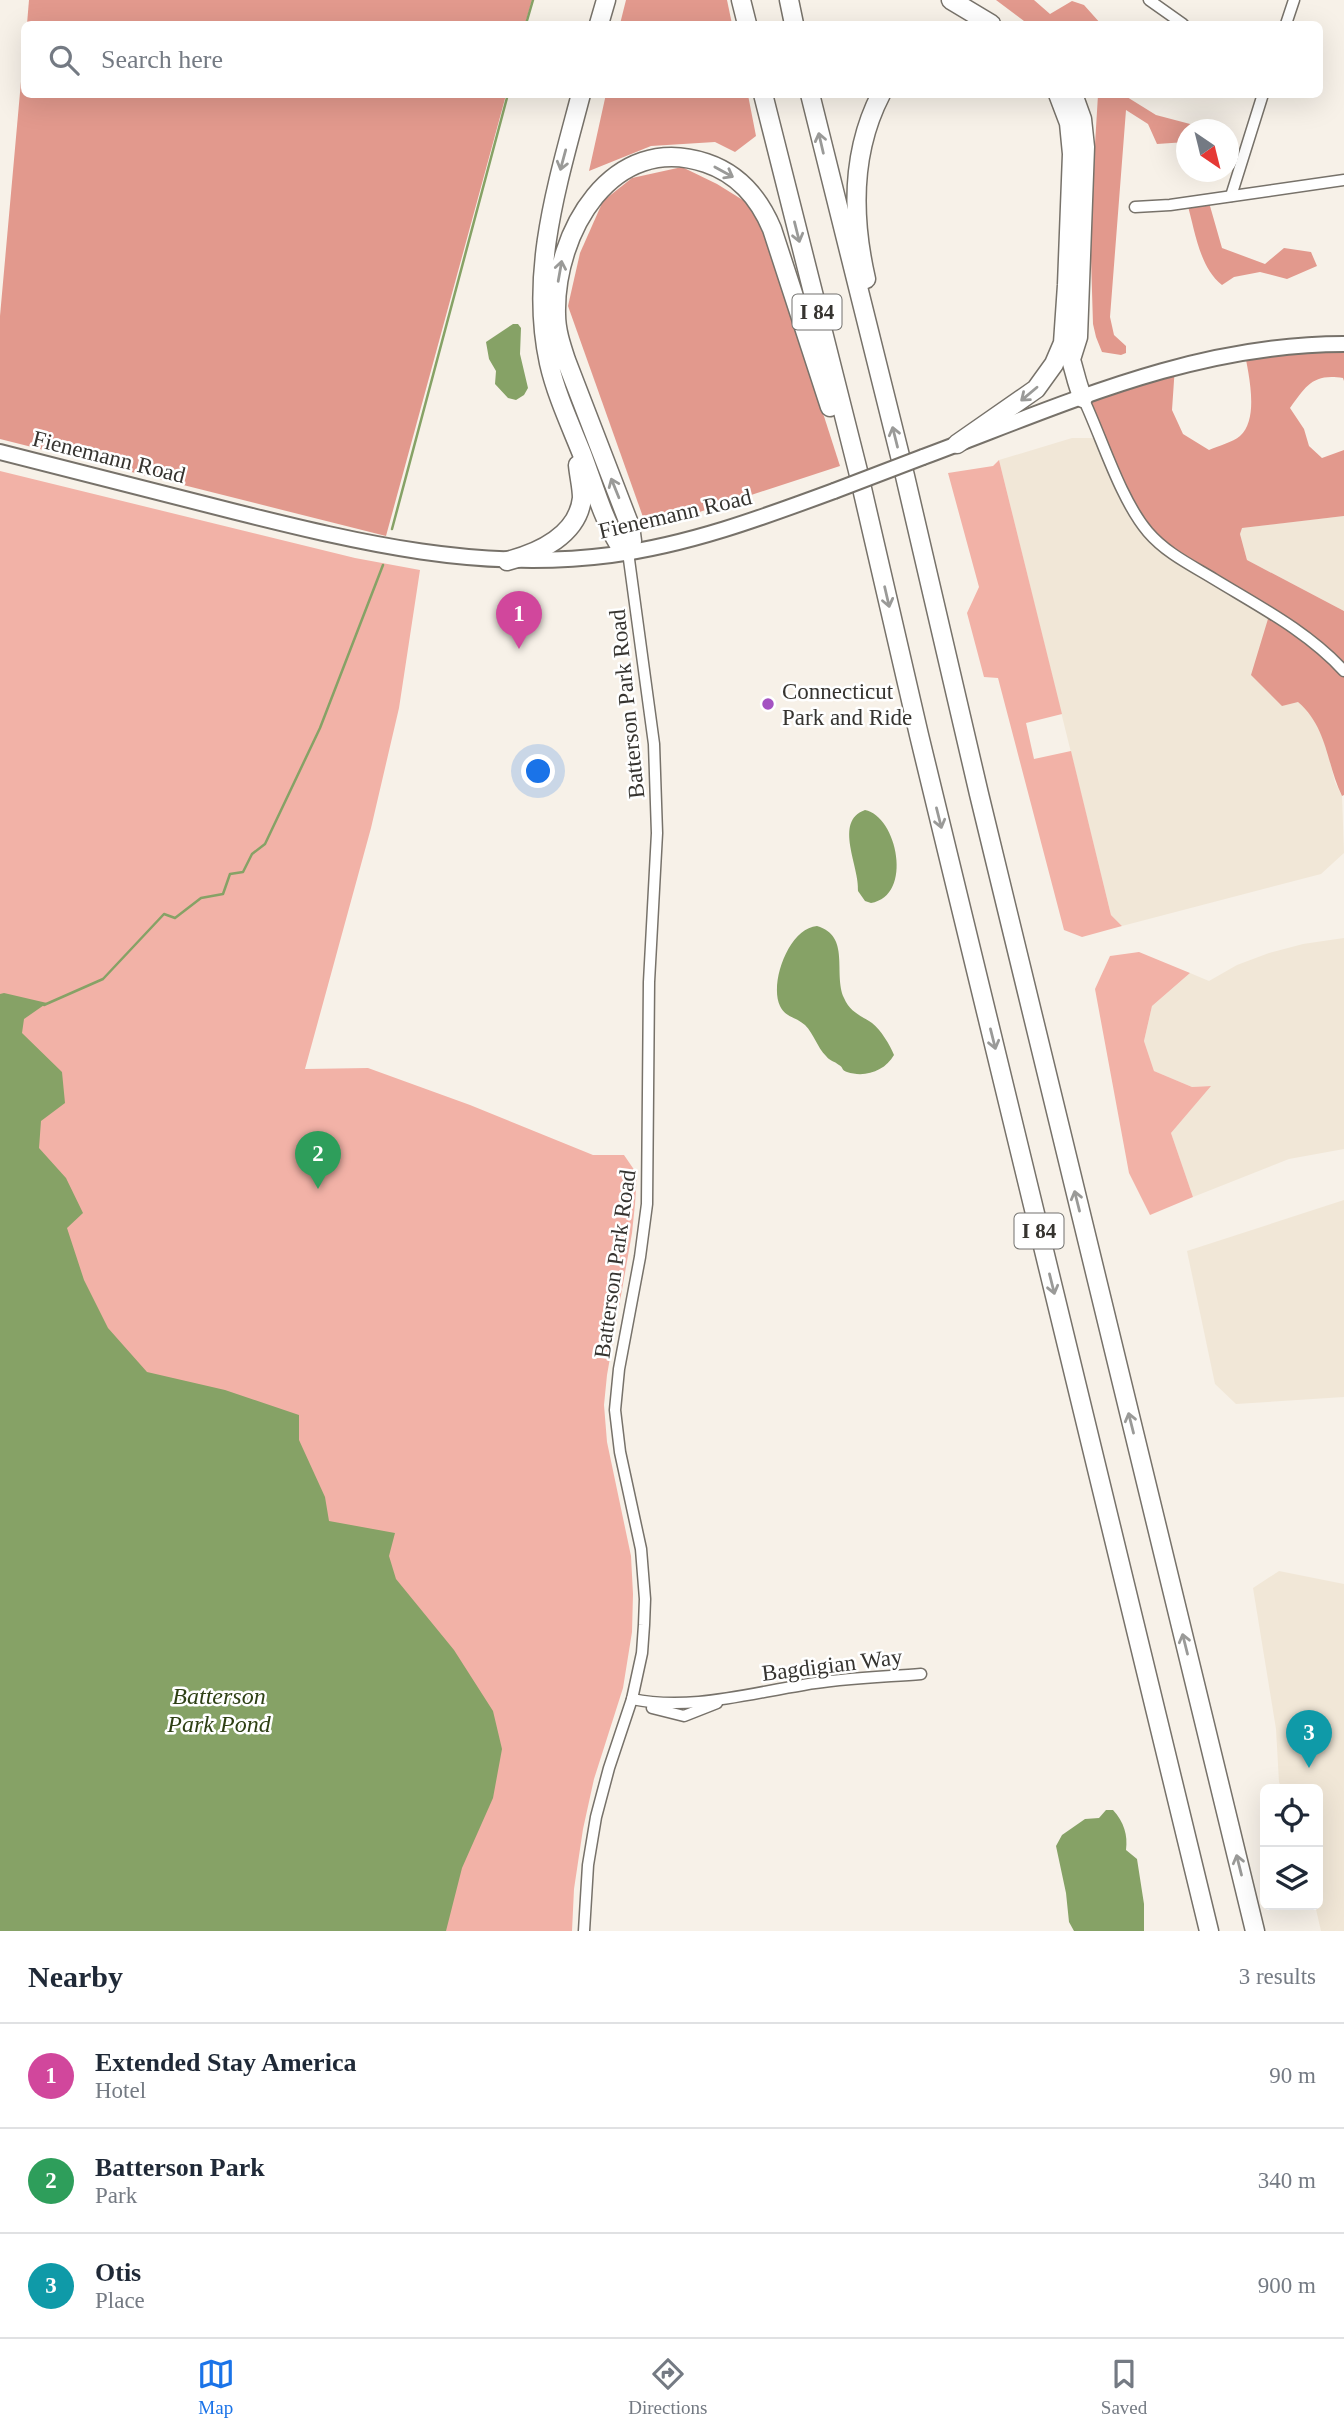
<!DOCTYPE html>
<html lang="en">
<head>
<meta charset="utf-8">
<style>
	body { margin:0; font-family:"Times New Roman",serif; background:#f6f6f7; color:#1f2937 }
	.controls { position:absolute; right:21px; bottom:21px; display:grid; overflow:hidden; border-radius:10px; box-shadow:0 7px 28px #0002 }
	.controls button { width:63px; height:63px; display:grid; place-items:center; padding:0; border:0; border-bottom:2px solid #e0e1e3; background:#fff; color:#1f2937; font:35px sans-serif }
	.compass { position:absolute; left:1176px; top:119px; width:63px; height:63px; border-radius:50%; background:#fff; box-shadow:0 7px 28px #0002; rotate:145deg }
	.you { position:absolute; left:539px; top:772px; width:24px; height:24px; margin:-18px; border:5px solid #fff; border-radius:50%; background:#1a73e8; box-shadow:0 0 0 10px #1a73e833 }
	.badge { display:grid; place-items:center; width:46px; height:46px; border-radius:50%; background:#1a73e8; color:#fff; font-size:23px; font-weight:700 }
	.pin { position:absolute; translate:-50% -58px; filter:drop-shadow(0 2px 4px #0008) }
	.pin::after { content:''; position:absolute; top:37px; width:24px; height:21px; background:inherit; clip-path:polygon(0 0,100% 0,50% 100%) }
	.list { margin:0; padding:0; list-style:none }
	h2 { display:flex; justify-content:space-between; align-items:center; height:91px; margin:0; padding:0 28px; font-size:30px }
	h2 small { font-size:23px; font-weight:400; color:#747a83 }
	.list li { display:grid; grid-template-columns:46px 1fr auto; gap:21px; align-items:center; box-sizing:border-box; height:105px; padding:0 28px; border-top:2px solid #e0e1e3 }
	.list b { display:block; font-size:26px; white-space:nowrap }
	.list p { margin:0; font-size:23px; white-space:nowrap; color:#747a83 }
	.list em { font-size:23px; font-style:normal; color:#747a83 }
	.icon { flex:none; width:38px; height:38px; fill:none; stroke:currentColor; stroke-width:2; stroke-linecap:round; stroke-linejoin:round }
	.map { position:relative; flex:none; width:1344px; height:1931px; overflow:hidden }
	.search { position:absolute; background:#fff; box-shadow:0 7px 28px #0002; left:21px; right:21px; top:21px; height:77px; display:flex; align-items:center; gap:18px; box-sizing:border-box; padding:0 24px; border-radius:10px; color:#747a83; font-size:26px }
	.sheet { height:406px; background:#fff }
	nav { display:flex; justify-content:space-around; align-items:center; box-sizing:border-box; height:98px; border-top:2px solid #e0e1e3; background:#fff; font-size:19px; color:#747a83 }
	nav a { display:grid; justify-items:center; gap:4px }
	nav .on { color:#1a73e8 }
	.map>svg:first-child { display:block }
</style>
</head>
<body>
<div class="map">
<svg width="1344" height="1931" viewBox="0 0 1344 1931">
	<rect width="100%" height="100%" fill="#f7f1e8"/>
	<g fill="#f1e7d7">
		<path d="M 1072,438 L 1102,438 L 1271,609 L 1299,702 L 1312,714 L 1326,745 L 1335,782 L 1342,796 L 1344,853 L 1321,874 L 1122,926 L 1111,915 L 999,460 Z"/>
		<path d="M 1344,516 L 1344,611 L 1247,560 L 1240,534 L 1241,528 Z"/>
		<path d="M 1344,938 L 1344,1149 L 1289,1159 L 1193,1197 L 1171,1133 L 1210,1086 L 1192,1087 L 1154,1071 L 1144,1041 L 1152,1006 L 1190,973 L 1209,981 L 1237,965 L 1269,953 L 1303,944 Z"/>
		<path d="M 1344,1200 L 1344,1397 L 1236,1404 L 1215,1384 L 1187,1251 Z"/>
		<path d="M 1279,1571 L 1344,1584 L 1344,1931 L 1321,1931 L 1315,1905 L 1318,1905 L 1318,1789 L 1282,1789 L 1279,1782 L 1276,1729 L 1253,1588 Z"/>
	</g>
	<g fill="#f2b2a7">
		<path d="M 999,460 L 1062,714 L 1026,723 L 1034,759 L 1071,751 L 1111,915 L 1122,926 L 1082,937 L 1064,930 L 998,678 L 984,677 L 967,613 L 979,587 L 948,473 L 993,466 Z"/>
		<path d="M 0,471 L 355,558 L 420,570 L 399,708 L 371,828 L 305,1069 L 368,1068 L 470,1105 L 593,1155 L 624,1155 L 637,1174 L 635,1204 L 632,1233 L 607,1375 L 604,1405 L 607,1442 L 631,1556 L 633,1594 L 632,1632 L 623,1688 L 594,1779 L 583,1829 L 574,1889 L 572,1931 L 0,1931 Z"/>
		<path d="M 1139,952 L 1190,973 L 1152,1006 L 1144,1041 L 1154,1071 L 1192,1087 L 1211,1086 L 1171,1133 L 1193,1197 L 1150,1215 L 1129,1173 L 1095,989 L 1110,956 Z"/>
	</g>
	<g fill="#e2998d">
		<path d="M 29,0 L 532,0 L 525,24 L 27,24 Z"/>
		<path d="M 626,0 L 727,0 L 732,24 L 620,24 Z"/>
		<path d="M 996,0 L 1034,0 L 1050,14 L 1072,1 L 1084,5 L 1101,24 L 1028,24 Z"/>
		<path d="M 24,48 L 24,94 L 506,95 L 386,536 L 0,439 L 0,316 Z"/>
		<path d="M 606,94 L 748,95 L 756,136 L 735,152 L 715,142 L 651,146 L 589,171 Z"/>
		<path d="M 1098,95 L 1127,95 L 1127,97 L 1156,115 L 1209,129 L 1186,130 L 1186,142 L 1157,144 L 1148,124 L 1126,110 L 1110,317 L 1114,335 L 1126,346 L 1126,353 L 1121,355 L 1102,352 L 1096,337 L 1093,324 L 1090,226 Z"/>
		<path d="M 682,167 L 717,184 L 746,202 L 765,233 L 840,466 L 675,520 L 643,517 L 568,306 L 580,253 L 603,201 L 632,178 Z"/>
		<path d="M 1208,199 L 1222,248 L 1265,264 L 1284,248 L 1311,252 L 1317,266 L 1287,279 L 1260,272 L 1234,277 L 1222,285 C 1199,267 1195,230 1187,203 Z"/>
		<path d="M 1344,343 L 1344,381 L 1343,378 C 1313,373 1306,386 1290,408 L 1304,429 L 1309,446 L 1322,458 L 1344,450 L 1344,516 L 1242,528 L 1240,534 L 1247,560 L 1344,611 L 1344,795 L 1342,796 C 1326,763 1328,728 1298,702 L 1282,706 L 1251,675 L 1271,609 L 1173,551 L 1145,526 L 1083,398 L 1175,366 L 1172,410 L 1183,434 L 1209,450 C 1218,446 1233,442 1240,436 C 1260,418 1248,372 1244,349 Z"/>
	</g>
	<g fill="#86a266">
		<path d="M 513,324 L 518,324 L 521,328 L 520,354 L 528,388 L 524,395 L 516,400 L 508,398 L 495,384 L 496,371 L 489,359 L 486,342 Z"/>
		<path d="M 865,810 C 897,816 914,896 871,903 L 865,901 L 858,891 C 860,867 833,821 865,810 Z"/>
		<path d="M 817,926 C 851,936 833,973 844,998 C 850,1012 860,1015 872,1023 C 881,1030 890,1045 894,1055 C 885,1071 865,1078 847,1072 C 841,1070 844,1068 839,1065 C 834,1061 830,1061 826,1056 C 817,1047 814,1034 805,1025 C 796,1017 785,1017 780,1006 C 769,983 789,928 817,926 Z"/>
		<path d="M 4,993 L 47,1003 L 24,1019 L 22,1033 L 62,1072 L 65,1103 L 41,1121 L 39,1148 L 66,1178 L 83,1213 L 67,1228 L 84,1280 L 108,1328 L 147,1372 L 225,1390 L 299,1415 L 299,1440 L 325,1497 L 329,1521 L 395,1533 L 389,1556 L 396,1579 L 454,1650 L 493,1711 L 502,1749 L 493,1798 L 462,1868 L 446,1931 L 0,1931 L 0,994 Z"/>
		<path d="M 1106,1810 L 1113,1810 C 1124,1822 1128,1835 1126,1850 L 1137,1859 L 1144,1904 L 1144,1931 L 1074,1931 L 1069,1922 L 1066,1893 L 1056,1846 L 1062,1835 L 1085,1819 L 1099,1818 Z"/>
	</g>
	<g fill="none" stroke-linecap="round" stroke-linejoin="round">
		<g stroke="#86a266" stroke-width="2.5">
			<path d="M 526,24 L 533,0"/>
			<path d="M 392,529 L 508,94"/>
			<path d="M 44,1005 L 103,979 L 164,914 L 175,918 L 201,898 L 223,894 L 230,874 L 243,872 L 252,854 L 265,844 L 320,728 L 383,565"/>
		</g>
		<defs>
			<g id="street">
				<path d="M 1149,0 L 1183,24"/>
				<path d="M 1286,24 L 1294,0"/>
				<path d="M 1231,196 L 1263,94"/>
				<path d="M 1135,207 L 1170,205 L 1344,180"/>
				<path d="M 1083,398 C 1102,438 1120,499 1148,532 C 1166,553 1191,565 1214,579 C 1260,607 1307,631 1344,671"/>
				<path d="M 632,1699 C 689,1711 746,1694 803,1685 C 841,1678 882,1677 921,1674"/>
				<path d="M 652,1708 L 684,1716 L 717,1703"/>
				<path d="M 584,1931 L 588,1865 L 596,1817 L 609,1768 L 632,1699 L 642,1653 L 644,1625 L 645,1599 L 641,1549 L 620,1452 L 615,1410 L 619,1369 L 640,1257 L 647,1204 L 649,982 L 657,833 L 654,744 L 628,552"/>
			</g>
			<g id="secondary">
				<path d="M 0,452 C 79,472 157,492 236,512 C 361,543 480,572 611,555 C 688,545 761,518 834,491"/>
				<path d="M 923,457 C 1063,405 1192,344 1344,344"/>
			</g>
			<g id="highway">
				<path d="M 741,0 L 747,24"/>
				<path d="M 789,0 L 794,24"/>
				<path d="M 951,0 L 991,24"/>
				<path d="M 599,24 L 606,0"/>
				<path d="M 581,94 C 558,182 529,272 549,363 C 556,394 570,424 582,454 C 593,483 602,516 618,543 L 628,552 L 632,541 L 630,526 L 566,360 C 561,345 556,330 556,314 C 554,233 612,131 706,163 C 739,174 759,198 772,229 L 830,407"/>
				<path d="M 763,94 L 858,471 L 919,735 L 1209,1931"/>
				<path d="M 810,94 L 905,476 L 979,794 L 1255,1931"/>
				<path d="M 866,279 C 852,218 851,152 881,94"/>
				<path d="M 1066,347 C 1074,363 1075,381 1083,398"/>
				<path d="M 1072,356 L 1078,337 L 1085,147 L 1082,119 L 1073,94"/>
				<path d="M 957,444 L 1036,389 L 1054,364 L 1063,343 L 1067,285 L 1072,154 L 1069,123 L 1058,94"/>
				<path d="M 507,561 C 539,553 578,535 582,498 C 582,487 579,476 578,465"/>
			</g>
		</defs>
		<use href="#street" stroke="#77726a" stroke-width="13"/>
		<use href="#secondary" stroke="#77726a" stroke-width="18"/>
		<use href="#highway" stroke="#77726a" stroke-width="21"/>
		<use href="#street" stroke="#fff" stroke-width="10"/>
		<use href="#secondary" stroke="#fff" stroke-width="14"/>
		<use href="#highway" stroke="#fff" stroke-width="18"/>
		<defs>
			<path id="secondary-bridge" d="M 834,491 L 923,457"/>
		</defs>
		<use href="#secondary-bridge" stroke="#77726a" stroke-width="18" stroke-linecap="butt"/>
		<use href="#secondary-bridge" stroke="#fff" stroke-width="14"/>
	</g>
	<defs><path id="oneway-shaft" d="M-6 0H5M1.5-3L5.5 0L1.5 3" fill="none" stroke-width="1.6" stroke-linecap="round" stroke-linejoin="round" transform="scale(1.75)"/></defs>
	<g stroke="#9a9a98">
		<use href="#oneway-shaft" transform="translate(821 143) rotate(-103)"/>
		<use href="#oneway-shaft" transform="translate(563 160) rotate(105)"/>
		<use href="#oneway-shaft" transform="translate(724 172) rotate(29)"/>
		<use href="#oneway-shaft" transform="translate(797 232) rotate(76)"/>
		<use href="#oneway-shaft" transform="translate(560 271) rotate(-80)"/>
		<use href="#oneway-shaft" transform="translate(1029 394) rotate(140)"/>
		<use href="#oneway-shaft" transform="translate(895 437) rotate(-104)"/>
		<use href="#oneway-shaft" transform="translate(615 488) rotate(-112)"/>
		<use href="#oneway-shaft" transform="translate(887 597) rotate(77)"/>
		<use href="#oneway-shaft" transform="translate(939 818) rotate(76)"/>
		<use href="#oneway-shaft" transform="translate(993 1039) rotate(76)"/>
		<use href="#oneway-shaft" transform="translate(1077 1201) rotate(-104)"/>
		<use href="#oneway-shaft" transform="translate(1052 1284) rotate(76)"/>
		<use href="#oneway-shaft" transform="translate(1131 1423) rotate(-104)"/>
		<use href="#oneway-shaft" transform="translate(1185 1644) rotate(-104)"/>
		<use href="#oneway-shaft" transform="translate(1239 1865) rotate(-104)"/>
	</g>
	<circle fill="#a452c2" stroke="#fff" stroke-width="2.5" cx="768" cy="704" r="7"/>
	<g text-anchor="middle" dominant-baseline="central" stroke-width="5" stroke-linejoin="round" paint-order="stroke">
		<g fill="#fff" stroke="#72716e" stroke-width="2">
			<rect x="792.5" y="294.5" width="49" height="35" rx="5"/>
			<rect x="1014.5" y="1213.5" width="49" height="35" rx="5"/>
		</g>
		<g font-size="21" font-weight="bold" fill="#363430">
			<text x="817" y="312">I 84</text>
			<text x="1039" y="1231">I 84</text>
		</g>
		<g font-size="23" fill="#363430" stroke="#fff">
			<text transform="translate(109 457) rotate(14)">Fienemann Road</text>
			<text transform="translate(675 514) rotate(-13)">Fienemann Road</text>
			<text transform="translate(627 704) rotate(-96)">Batterson Park Road</text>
			<text transform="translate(615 1264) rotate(-82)">Batterson Park Road</text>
			<text transform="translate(832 1665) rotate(-7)">Bagdigian Way</text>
		</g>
		<g font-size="23" fill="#363430" stroke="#fff" text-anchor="start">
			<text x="782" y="691">Connecticut<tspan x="782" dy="26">Park and Ride</tspan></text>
		</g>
		<g font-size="24" font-style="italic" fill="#2e4014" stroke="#fff">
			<text x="219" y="1696">Batterson<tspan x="219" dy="28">Park Pond</tspan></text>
		</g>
	</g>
</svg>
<div class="controls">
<button><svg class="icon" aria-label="locate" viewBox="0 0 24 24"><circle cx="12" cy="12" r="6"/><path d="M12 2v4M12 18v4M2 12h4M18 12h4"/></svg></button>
<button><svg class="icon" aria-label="layers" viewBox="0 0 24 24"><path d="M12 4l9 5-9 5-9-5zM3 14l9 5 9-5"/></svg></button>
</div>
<svg class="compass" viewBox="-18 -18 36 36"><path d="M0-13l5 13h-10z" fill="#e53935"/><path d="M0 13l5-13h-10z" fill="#747a83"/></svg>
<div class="you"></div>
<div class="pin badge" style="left:519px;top:649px;background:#d1479c">1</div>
<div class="pin badge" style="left:318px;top:1189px;background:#2e9e5b">2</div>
<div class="pin badge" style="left:1309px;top:1768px;background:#0f9aa8">3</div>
<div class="search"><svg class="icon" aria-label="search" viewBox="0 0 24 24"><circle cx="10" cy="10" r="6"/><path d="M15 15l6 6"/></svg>Search here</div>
</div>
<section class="sheet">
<h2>Nearby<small>3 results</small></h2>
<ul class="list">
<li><span class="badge" style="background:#d1479c">1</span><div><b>Extended Stay America</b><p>Hotel</p></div><em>90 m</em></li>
<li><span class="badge" style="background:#2e9e5b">2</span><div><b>Batterson Park</b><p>Park</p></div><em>340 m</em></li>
<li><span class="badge" style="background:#0f9aa8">3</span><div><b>Otis</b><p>Place</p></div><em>900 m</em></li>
</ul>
</section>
<nav>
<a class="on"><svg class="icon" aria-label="map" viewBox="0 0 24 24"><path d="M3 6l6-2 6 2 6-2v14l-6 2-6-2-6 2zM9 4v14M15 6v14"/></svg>Map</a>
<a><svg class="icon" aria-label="directions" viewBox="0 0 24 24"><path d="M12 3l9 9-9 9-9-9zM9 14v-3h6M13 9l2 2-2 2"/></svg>Directions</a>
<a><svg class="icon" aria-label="saved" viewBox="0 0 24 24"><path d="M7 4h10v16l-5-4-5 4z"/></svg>Saved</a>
</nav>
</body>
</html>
